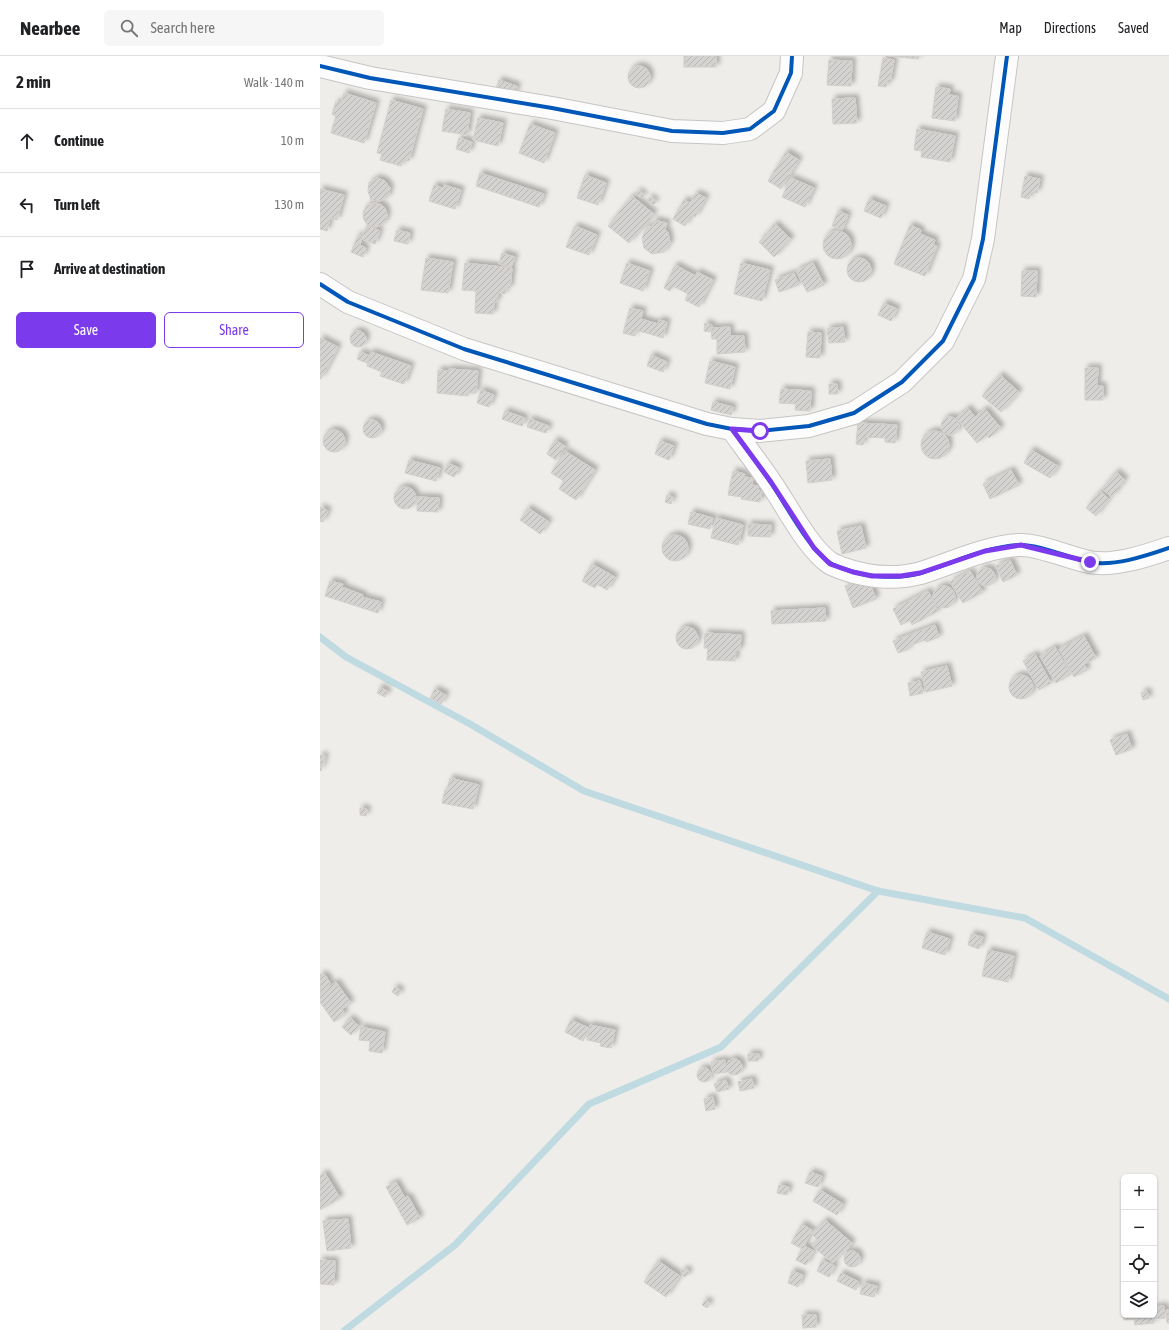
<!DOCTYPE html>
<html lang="en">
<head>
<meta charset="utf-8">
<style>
	body { margin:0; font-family:"Asap Condensed",sans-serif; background:#f6f6f6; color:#202124 }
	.controls { position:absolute; right:12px; bottom:12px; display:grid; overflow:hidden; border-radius:6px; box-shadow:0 1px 3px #0004 }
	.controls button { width:36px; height:36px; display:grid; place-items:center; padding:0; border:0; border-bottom:1px solid #e0e0e0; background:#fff; color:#202124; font:20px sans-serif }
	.stop { position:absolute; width:12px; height:12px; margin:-9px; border:3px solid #7c3aed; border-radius:50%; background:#fff }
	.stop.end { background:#7c3aed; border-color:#fff; box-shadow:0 1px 4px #0008 }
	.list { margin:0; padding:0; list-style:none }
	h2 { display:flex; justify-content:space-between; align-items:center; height:52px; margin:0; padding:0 16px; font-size:17px }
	h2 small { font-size:13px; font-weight:400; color:#757577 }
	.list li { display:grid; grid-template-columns:26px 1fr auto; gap:12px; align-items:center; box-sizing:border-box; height:64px; padding:0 16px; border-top:1px solid #e0e0e0 }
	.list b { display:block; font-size:15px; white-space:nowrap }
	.list em { font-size:13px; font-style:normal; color:#757577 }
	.actions { display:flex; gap:8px; padding:12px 16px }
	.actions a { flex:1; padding:9px 0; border:1px solid #7c3aed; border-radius:6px; text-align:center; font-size:14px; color:#7c3aed }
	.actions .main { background:#7c3aed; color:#fff }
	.icon { flex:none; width:22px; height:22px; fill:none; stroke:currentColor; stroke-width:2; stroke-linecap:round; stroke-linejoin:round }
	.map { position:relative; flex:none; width:849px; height:1274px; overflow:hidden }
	header { display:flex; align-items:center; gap:24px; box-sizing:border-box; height:56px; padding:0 20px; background:#fff; border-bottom:1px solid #e0e0e0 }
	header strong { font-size:19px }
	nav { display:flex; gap:22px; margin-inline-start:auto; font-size:14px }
	.search { width:280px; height:36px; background:#f6f6f6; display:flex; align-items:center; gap:10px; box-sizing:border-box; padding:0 14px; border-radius:6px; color:#757577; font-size:15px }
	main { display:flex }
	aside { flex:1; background:#fff }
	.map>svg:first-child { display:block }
</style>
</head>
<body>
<header>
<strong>Nearbee</strong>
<div class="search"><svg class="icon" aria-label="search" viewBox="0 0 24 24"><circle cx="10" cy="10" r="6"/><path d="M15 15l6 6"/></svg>Search here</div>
<nav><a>Map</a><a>Directions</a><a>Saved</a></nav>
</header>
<main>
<aside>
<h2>2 min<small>Walk · 140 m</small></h2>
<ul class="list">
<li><svg class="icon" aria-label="ahead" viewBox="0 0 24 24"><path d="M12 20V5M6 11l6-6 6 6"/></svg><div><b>Continue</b></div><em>10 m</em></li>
<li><svg class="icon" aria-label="left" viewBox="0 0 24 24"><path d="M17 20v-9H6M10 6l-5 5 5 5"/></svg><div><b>Turn left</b></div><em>130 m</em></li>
<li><svg class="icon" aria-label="arrive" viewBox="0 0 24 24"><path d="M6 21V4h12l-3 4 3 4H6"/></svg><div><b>Arrive at destination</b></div></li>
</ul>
<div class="actions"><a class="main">Save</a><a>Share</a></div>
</aside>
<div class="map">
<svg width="849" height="1274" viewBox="0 0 849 1274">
	<defs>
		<pattern id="building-hatch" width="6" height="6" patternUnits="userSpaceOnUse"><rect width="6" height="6" fill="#d5d3d1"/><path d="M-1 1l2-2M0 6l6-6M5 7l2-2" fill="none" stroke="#b7b5b3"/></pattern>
		<filter id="shadow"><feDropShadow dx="3.5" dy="-3.5" stdDeviation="2" flood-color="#0004"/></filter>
	</defs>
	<rect width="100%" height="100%" fill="#efedea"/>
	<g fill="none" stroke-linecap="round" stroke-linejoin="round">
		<g stroke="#bfdbe1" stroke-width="7">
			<path d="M 0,581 L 26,601 L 150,668 L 264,735 L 558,835 L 705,862 L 849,943"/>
			<path d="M 25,1274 L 135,1189 L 269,1048 L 401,991 L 558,835"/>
		</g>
	</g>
	<g fill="url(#building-hatch)" stroke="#d2cecb" filter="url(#shadow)">
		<rect x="364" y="0" width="32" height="11"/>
		<path d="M 568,0 L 599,0 L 598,3 Z"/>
		<path d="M 563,2 L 574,4 L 570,27 L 567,26 L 566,31 L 558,30 Z"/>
		<path d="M 509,4 L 532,5 L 531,30 L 507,29 Z"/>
		<circle cx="319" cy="21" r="11"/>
		<path d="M 179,24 L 197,30 L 195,38 L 176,33 Z"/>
		<path d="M 616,31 L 630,33 L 629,39 L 638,40 L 635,65 L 612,62 Z"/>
		<path d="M 24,37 L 56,47 L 44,87 L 11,77 L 16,60 L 12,58 L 16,46 L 21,47 Z"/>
		<path d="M 535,42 L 537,67 L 513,68 L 512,43 Z"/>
		<path d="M 71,44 L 103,53 L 89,105 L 83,104 L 81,110 L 60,104 L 62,98 L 57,97 Z"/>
		<path d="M 126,53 L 150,57 L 147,79 L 122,75 Z"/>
		<path d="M 158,62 L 183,67 L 178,90 L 153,84 Z"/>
		<path d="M 210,68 L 235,77 L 224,107 L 199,97 Z"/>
		<path d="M 597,73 L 635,80 L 630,106 L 601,101 L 602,95 L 594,94 Z"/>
		<path d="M 139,82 L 152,86 L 149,97 L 136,93 Z"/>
		<path d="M 466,96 L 479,104 L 461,133 L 448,125 Z"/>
		<path d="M 160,117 L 224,138 L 219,151 L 156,130 Z"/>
		<path d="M 265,119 L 286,127 L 278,149 L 257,142 Z"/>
		<path d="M 705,120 L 720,123 L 717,137 L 711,136 L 709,143 L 701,141 Z"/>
		<path d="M 57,122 L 65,125 L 70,132 L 68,141 L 60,145 L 51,144 L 48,135 L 49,127 Z"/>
		<path d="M 471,122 L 494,132 L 485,151 L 462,141 Z"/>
		<path d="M 114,129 L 123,132 L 124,129 L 141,134 L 135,153 L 109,145 Z"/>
		<path d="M 0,133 L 24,139 L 17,164 L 10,162 L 7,175 L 0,173 Z"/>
		<path d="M 318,135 L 324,139 L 322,142 L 315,138 Z"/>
		<path d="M 376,137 L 386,142 L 375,161 L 371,159 L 365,170 L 353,163 L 364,144 L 370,147 Z"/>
		<path d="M 312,140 L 334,158 L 309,187 L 288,170 Z"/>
		<path d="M 330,141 L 336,146 L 333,149 L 327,144 Z"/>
		<path d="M 549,143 L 566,150 L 561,162 L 544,155 Z"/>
		<circle cx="55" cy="159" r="12"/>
		<path d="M 518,155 L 528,159 L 522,174 L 512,170 Z"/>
		<path d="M 334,164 L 347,167 L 345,174 L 348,176 L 350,187 L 344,196 L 332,198 L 324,192 L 322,182 L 327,171 L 333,171 Z"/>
		<path d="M 455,168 L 471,183 L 454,201 L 439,186 Z"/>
		<path d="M 47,169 L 60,175 L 55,188 L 42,183 L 40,189 L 46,192 L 43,201 L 31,196 L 38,179 L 42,181 Z"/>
		<path d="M 590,169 L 601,174 L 600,178 L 615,184 L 613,189 L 617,190 L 605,220 L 574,208 Z"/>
		<path d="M 255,170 L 277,179 L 269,199 L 246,191 Z"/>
		<path d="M 77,174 L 90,177 L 88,188 L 74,185 Z"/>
		<circle cx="517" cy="189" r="14"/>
		<path d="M 182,197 L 195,201 L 191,211 L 179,208 Z"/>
		<circle cx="539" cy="214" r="12"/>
		<path d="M 106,202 L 133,206 L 128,237 L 101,234 Z"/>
		<path d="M 145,207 L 192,212 L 190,232 L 186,232 L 185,238 L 178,237 L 177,246 L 174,246 L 173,258 L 155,257 L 156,235 L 142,234 Z"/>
		<path d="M 307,207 L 330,215 L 323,235 L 300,227 Z"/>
		<path d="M 421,207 L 450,214 L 442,245 L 414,238 Z"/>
		<path d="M 493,207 L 504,229 L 487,236 L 476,215 Z"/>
		<path d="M 355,209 L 376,220 L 377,216 L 393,224 L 379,251 L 365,244 L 368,238 L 353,230 L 350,235 L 344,232 Z"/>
		<path d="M 702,215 L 717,215 L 716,241 L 701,240 Z"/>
		<path d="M 474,217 L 479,229 L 459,236 L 455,224 Z"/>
		<path d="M 564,247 L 577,253 L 571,265 L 558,259 Z"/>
		<path d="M 310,252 L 323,255 L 321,263 L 338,268 L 339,264 L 347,266 L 343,282 L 316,274 L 315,280 L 303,277 Z"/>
		<path d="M 385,267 L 392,269 L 390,276 L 384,275 Z"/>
		<path d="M 410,271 L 410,280 L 424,280 L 425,296 L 397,298 L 397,283 L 392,283 L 391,272 Z"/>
		<path d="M 523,271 L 525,286 L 509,287 L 507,273 Z"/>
		<circle cx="38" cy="283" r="8"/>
		<path d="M 488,276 L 501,277 L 500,302 L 486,301 Z"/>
		<path d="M 0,282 L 18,291 L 1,323 L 0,323 Z"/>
		<path d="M 40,296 L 50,300 L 47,307 L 37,303 Z"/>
		<path d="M 51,296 L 91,310 L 84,328 L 60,320 L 62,316 L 47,310 Z"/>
		<path d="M 331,299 L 347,306 L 343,316 L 327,310 Z"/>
		<path d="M 390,305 L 415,311 L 410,333 L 385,327 Z"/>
		<path d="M 765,312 L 778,312 L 777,330 L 783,330 L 783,344 L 765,344 Z"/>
		<path d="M 129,313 L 158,315 L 156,337 L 148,337 L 148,340 L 117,337 L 118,314 L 129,315 Z"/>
		<path d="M 680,319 L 699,336 L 681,356 L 662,340 Z"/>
		<path d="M 509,328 L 517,328 L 518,338 L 509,338 Z"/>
		<path d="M 461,333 L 491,335 L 490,355 L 475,354 L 476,348 L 459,347 Z"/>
		<path d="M 161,334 L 174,339 L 169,351 L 157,347 Z"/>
		<path d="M 393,346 L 413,351 L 411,359 L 391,354 Z"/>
		<path d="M 648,352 L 655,361 L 665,353 L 681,372 L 669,382 L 667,379 L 657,387 L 636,362 Z"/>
		<path d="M 185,355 L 205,362 L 202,370 L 182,363 Z"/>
		<circle cx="630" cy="370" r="9"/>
		<path d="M 210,363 L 229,370 L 226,377 L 207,371 Z"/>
		<circle cx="52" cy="373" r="9"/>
		<path d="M 538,367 L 577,369 L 575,387 L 565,386 L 565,382 L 544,381 L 543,389 L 536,388 Z"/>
		<circle cx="14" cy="385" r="11"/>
		<circle cx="615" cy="389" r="14"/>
		<path d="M 235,384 L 245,390 L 236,404 L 227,398 Z"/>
		<path d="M 340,385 L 354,390 L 349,404 L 335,398 Z"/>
		<path d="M 711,394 L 738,410 L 730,422 L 704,407 Z"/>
		<path d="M 245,395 L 275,414 L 256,444 L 239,433 L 244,425 L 231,417 Z"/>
		<path d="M 510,403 L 512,424 L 488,427 L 486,405 Z"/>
		<path d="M 89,404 L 120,412 L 116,425 L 85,417 Z"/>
		<path d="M 128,407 L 139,412 L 134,421 L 124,416 Z"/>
		<path d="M 691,414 L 699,429 L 670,443 L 663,428 Z"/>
		<path d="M 413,415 L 425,418 L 424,421 L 433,422 L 432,429 L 439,430 L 438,434 L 442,435 L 440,446 L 421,443 L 422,441 L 408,439 Z"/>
		<path d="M 796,416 L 805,424 L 792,441 L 782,433 Z"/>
		<circle cx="85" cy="442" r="11"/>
		<path d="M 780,435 L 789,443 L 776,460 L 766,452 Z"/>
		<path d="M 347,439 L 353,441 L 351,448 L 345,446 Z"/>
		<path d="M 97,441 L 119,442 L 118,456 L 97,455 Z"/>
		<path d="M 0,451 L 8,455 L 3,466 L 0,465 Z"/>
		<path d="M 208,452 L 229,466 L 220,478 L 200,464 Z"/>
		<path d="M 371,456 L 393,462 L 390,473 L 368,468 Z"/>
		<path d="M 396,462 L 423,469 L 418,489 L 391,482 Z"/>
		<path d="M 428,468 L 451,469 L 450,481 L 428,480 Z"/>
		<path d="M 541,470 L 546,492 L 522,498 L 517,475 Z"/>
		<circle cx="355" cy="492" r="13"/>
		<path d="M 690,504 L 697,519 L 683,526 L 676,510 Z"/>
		<path d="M 272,508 L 295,521 L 287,534 L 277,528 L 275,532 L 262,525 Z"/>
		<circle cx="666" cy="521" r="9"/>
		<path d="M 650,515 L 663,536 L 643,547 L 630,526 Z"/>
		<path d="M 548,522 L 556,543 L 533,552 L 525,530 Z"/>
		<path d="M 10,525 L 23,528 L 22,531 L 43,539 L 42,541 L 61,546 L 58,557 L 5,540 Z"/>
		<circle cx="624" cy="541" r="11"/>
		<path d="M 608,535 L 618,555 L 592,569 L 590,564 L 581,569 L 573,553 Z"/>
		<path d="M 505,552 L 506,565 L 452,568 L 451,555 Z"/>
		<path d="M 615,569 L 619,581 L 606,586 L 605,584 L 588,590 L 589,593 L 578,597 L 573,585 Z"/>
		<circle cx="367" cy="582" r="11"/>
		<path d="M 385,577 L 421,579 L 420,594 L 416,594 L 415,605 L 387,604 L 388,592 L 384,592 Z"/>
		<path d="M 764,580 L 776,602 L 764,608 L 767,614 L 754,621 L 739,593 Z"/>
		<path d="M 735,591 L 751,618 L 736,627 L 720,600 Z"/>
		<path d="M 715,598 L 731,627 L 719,634 L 703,605 Z"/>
		<path d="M 627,610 L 632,630 L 606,636 L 601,616 Z"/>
		<circle cx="701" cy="631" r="12"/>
		<path d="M 600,625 L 603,637 L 590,640 L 588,627 Z"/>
		<path d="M 60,631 L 68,636 L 65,641 L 57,637 Z"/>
		<path d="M 115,633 L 126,639 L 121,648 L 110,642 Z"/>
		<path d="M 827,635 L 829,642 L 823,644 L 821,637 Z"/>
		<path d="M 807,678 L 812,693 L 796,699 L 790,684 Z"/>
		<path d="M 0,699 L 5,700 L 1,715 L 0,714 Z"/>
		<path d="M 130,722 L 159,729 L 153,753 L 122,747 L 125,734 L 127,734 Z"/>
		<path d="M 40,752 L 47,753 L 46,760 L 40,759 Z"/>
		<path d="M 607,876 L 630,883 L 625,899 L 602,892 Z"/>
		<path d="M 651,878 L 663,881 L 659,893 L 648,889 Z"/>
		<path d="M 668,894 L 694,900 L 688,926 L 662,920 Z"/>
		<path d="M 0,918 L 6,920 L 10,927 L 6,935 L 0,936 Z"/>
		<path d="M 16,926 L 31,947 L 22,953 L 25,958 L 14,966 L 0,946 L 0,937 Z"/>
		<path d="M 75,931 L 81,935 L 78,940 L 72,936 Z"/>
		<path d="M 30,962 L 39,970 L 31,979 L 22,971 Z"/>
		<path d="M 251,964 L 269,972 L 263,985 L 245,976 Z"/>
		<path d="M 270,969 L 295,974 L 291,992 L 280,990 L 281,987 L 267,984 Z"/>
		<path d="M 41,971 L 65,976 L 62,997 L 49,995 L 50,985 L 39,984 Z"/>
		<path d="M 428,998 L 439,998 L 438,1005 L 428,1005 Z"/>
		<circle cx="414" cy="1011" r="8"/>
		<path d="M 405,1004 L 407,1016 L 393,1018 L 391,1006 Z"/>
		<circle cx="384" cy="1019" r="7"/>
		<path d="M 432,1023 L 434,1032 L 420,1035 L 418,1026 Z"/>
		<path d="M 406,1024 L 409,1033 L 397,1036 L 394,1028 Z"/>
		<path d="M 393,1041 L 395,1053 L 386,1055 L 384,1043 Z"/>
		<path d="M 490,1116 L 502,1120 L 498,1131 L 485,1127 Z"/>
		<path d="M 5,1117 L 20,1142 L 0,1154 L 0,1120 Z"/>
		<path d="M 76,1126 L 85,1142 L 88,1140 L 100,1162 L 87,1169 L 66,1131 Z"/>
		<path d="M 459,1129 L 469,1131 L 467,1139 L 457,1137 Z"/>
		<path d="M 500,1134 L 523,1148 L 517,1159 L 493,1145 Z"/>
		<path d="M 28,1163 L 31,1192 L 7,1195 L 3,1165 Z"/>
		<path d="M 505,1164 L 532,1187 L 523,1199 L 521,1198 L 513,1207 L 492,1190 L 497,1183 L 492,1178 Z"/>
		<path d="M 482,1168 L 492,1174 L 484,1190 L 494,1195 L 486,1209 L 476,1204 L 482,1193 L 471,1187 Z"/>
		<circle cx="532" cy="1203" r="8"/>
		<path d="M 0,1204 L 15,1205 L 14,1229 L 0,1228 Z"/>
		<path d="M 502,1204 L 515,1210 L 509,1221 L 497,1215 Z"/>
		<path d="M 338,1205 L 360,1220 L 346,1241 L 324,1226 Z"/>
		<path d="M 367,1213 L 369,1218 L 364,1221 L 361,1215 Z"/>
		<path d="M 472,1215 L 483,1219 L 478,1231 L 468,1227 Z"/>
		<path d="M 521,1217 L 539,1226 L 536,1234 L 517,1225 Z"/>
		<path d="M 543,1227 L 557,1230 L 554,1241 L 540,1238 Z"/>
		<path d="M 385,1244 L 390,1247 L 387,1252 L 382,1249 Z"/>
		<path d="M 803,1250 L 804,1250 L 804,1259 L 834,1259 L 834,1251 L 844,1250 L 845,1262 L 833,1263 L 834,1267 L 815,1269 L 814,1263 L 804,1264 Z"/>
		<path d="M 846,1254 L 849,1254 L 849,1267 L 847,1267 Z"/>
		<path d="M 482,1259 L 496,1259 L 496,1271 L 483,1272 Z"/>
	</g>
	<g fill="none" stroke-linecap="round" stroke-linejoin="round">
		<defs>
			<g id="minor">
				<path d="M 0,10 L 50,22 L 232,52 L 352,75 L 403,77 L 430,73 L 454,55 L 471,17 L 472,0"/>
				<path d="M 0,228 L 28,246 L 144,293 L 387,368 L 412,373 L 440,375 L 489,370 L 534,357 L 582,326 L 623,285 L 654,223 L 663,183 L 687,0"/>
				<path d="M 412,373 C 425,391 439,409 451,427 C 467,450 488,492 510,507 C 513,509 517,510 521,512 C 546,521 575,524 601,517 C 633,507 665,491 699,489 C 718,488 749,502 769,506 C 793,511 826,500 849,492"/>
			</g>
		</defs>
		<use href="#minor" stroke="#c6c5c4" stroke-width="24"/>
		<use href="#minor" stroke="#fdfcfc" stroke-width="22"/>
		<defs>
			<g id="cycleway">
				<path d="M 0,10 L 50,22 L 232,52 L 352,75 L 403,77 L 430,73 L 454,55 L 471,17 L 472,0"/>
				<path d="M 0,228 L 28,246 L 144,293 L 387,368 L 412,373 L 440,375 L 489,370 L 534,357 L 582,326 L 623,285 L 654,223 L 663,183 L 687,0"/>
				<path d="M 412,373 C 425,391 439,409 451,427 C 467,450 488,492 510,507 C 513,509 517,510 521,512 C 546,521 575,524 601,517 C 633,507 665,491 699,489 C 718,488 749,502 769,506 C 793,511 826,500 849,492"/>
			</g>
		</defs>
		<use href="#cycleway" stroke="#fff" stroke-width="6"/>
		<use href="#cycleway" stroke="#0057b8" stroke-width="4"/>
	</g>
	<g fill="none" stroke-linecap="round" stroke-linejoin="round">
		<path stroke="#7c3aed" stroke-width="5" d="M 440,375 L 412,373 L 451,426 L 494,492 L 510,508 L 533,516 L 552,520 L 581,520 L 600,517 L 665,495 L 701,489 L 770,506"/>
	</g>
</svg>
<div class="controls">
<button>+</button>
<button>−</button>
<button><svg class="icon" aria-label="locate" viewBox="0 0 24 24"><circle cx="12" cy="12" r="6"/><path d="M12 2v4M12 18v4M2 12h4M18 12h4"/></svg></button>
<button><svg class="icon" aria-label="layers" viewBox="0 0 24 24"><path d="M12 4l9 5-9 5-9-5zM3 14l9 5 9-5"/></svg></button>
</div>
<div class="stop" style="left:440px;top:375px"></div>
<div class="stop end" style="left:770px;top:506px"></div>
</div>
</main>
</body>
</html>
